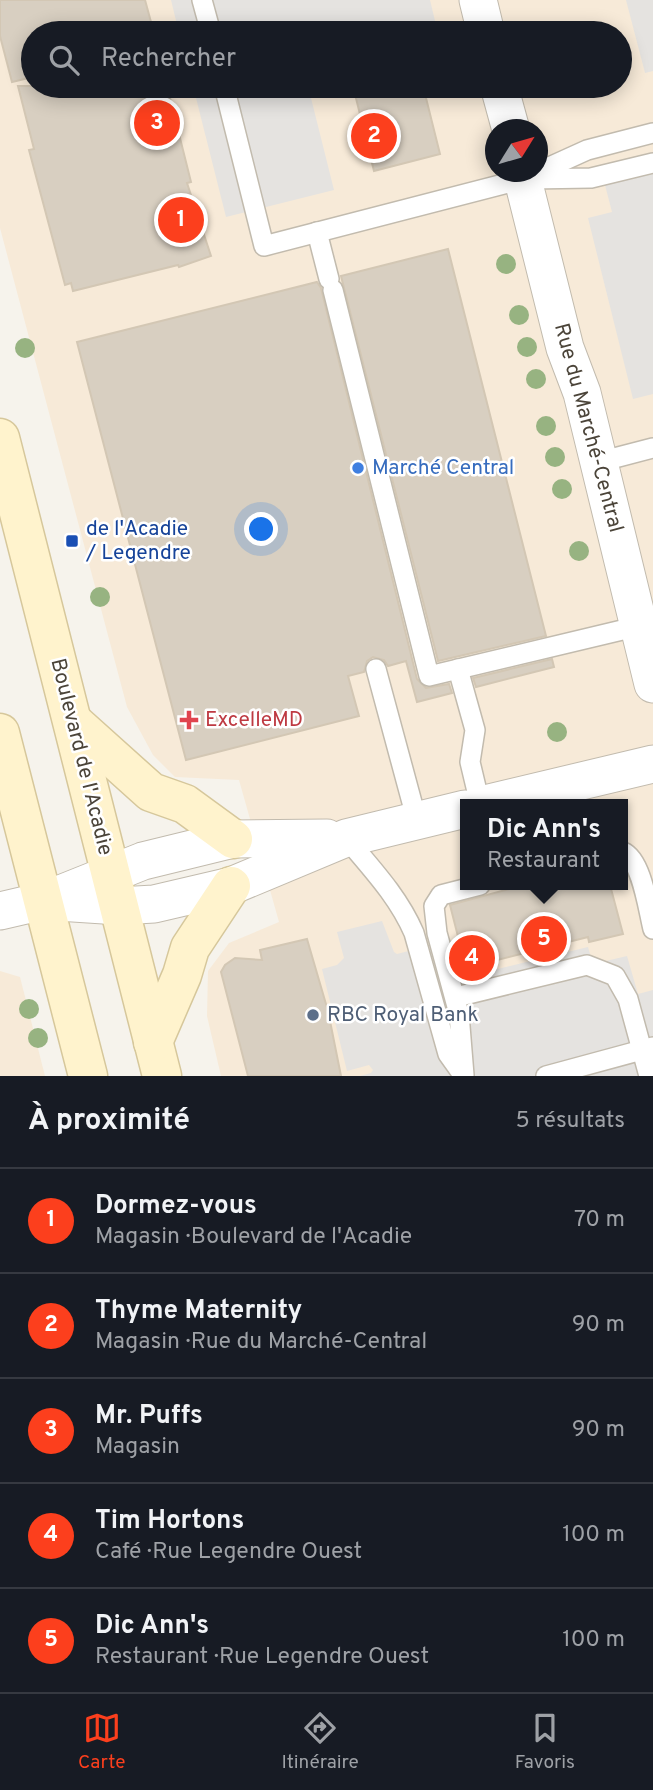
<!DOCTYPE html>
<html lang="fr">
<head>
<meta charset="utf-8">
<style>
	body { margin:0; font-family:Overpass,sans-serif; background:#20242c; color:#f1f3f6 }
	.compass { position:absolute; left:485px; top:119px; width:63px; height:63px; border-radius:50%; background:#171b24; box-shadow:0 4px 18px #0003; rotate:53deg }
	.you { position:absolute; left:262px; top:530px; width:24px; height:24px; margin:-18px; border:5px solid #fff; border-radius:50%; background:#1a73e8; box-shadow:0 0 0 10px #1a73e833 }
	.badge { display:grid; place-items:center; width:46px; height:46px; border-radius:50%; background:#fc3f1d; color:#fff; font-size:23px; font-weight:700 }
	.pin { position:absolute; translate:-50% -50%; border:4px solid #fff; box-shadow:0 2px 7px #0006 }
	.popup { position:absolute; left:460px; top:799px; width:168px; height:91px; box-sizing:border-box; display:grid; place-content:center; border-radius:0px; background:#171b24; filter:drop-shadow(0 2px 5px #0005); font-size:23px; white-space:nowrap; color:#9ea1a6 }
	.popup b { font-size:26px; color:#f1f3f6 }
	.popup::after { content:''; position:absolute; left:50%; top:100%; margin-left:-14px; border:14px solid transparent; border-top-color:#171b24 }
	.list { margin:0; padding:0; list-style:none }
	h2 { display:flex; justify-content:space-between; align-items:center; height:91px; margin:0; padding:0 28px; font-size:30px }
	h2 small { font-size:23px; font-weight:400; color:#9ea1a6 }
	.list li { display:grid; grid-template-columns:46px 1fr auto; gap:21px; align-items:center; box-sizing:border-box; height:105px; padding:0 28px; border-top:2px solid #363941 }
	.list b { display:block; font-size:26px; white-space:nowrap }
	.list p { margin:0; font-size:23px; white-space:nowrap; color:#9ea1a6 }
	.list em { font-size:23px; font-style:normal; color:#9ea1a6 }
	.icon { flex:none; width:38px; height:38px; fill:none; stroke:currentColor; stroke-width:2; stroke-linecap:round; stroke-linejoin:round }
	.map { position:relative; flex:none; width:653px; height:1076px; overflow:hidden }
	.search { position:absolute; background:#171b24; box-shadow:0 4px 18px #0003; left:21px; right:21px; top:21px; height:77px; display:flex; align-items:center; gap:18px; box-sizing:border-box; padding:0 24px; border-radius:38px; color:#9ea1a6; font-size:26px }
	.sheet { height:616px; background:#171b24 }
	nav { display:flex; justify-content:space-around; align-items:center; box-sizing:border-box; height:98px; border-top:2px solid #363941; background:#171b24; font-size:19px; color:#9ea1a6 }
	nav a { display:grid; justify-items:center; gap:4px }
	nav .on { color:#fc3f1d }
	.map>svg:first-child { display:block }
</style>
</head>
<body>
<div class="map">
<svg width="653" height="1076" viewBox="0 0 653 1076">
	<rect width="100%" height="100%" fill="#f6f3ec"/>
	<g fill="#f7ead8" fill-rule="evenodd">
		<path d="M 0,0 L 653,0 L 653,1076 L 221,1076 L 207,1016 L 208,971 L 229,943 L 279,922 L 239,780 L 175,777 L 153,755 L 127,707 L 0,228 ZM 33,33 L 620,33 L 620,86 L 33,86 ZM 496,130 L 538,130 L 538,172 L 496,172 ZM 465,804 L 623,804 L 623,885 L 465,885 Z"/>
		<path d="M 0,971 L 20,977 L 45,1076 L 0,1076 Z"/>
	</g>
	<g fill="#e5e3e0">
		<path d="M 171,0 L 430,0 L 436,25 L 401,33 L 179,33 Z"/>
		<path d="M 626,0 L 653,0 L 653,71 L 645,73 Z"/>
		<path d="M 193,86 L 308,86 L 334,190 L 226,217 Z"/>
		<path d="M 653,173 L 653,394 L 633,399 L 588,218 L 612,212 L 605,185 Z"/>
		<path d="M 382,921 L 394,952 L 397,954 L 451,940 L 459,969 L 465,977 L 588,947 L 593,964 L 627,956 L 638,994 L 653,990 L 653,1076 L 360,1076 L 371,1073 L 373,1070 L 369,1065 L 347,1071 L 322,969 L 337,965 L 344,958 L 337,932 Z"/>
	</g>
	<g fill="#d8cfc1" stroke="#d3c7b4" stroke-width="2">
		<path d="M 0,0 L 145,0 L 154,33 L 33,33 L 33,77 L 12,82 L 0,36 Z"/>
		<path d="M 18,86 L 167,86 L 191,182 L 187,183 L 211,256 L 179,267 L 178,265 L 73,291 L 71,283 L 65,285 L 29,150 L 34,149 Z"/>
		<path d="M 353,86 L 423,86 L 440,154 L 374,171 Z"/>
		<path d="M 448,249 L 546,636 L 438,661 L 341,276 Z"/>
		<path d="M 317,282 L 321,288 L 417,679 L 426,688 L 449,684 L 452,693 L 417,702 L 406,661 L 388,666 L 384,660 L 373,657 L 367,661 L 364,672 L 348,676 L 359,716 L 186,760 L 77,342 Z"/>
		<path d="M 552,659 L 554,667 L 476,687 L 473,678 Z"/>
		<path d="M 524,885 L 610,885 L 623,934 L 589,942 L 588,937 L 466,968 L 450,905 Z"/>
		<path d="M 307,939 L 328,1011 L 341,1076 L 248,1076 L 221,972 L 225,965 L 235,958 L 262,960 L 260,950 Z"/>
	</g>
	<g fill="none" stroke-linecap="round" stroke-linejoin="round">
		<defs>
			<g id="lane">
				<path d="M 202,0 L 211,33"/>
				<path d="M 224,86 L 264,246 L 523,179 L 587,150 L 653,133"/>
				<path d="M 531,179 L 591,178 L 653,163"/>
				<path d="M 317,232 L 329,279"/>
				<path d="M 333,290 L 429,676 L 639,626"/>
				<path d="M 599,462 L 653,448"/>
				<path d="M 376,669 L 417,821"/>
				<path d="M 458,669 L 475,730 L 470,762 L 480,804"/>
				<path d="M 346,838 C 371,868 398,896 414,933 L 448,1054 L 463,1075"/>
				<path d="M 623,852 C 642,860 648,909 653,929"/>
				<path d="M 456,997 L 587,965 L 615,976 L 628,999 L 649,1076"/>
				<path d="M 464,1075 L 459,1014 L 437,933 L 434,906 L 441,895 L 480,885"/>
				<path d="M 546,1076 L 653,1047"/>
			</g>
			<g id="street">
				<path d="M 478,0 L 486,33"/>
				<path d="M 499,86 L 511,130"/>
				<path d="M 521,172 L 565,348 L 582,393 L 653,684"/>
				<path d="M 485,804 L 653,764"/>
				<path d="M 43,901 L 119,906 L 154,904 L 231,886 L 346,838 L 465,809"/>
				<path d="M 0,911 L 43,901 L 143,861 L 233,839 L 327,838"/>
			</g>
			<g id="secondary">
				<path d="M 0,438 L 162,1076"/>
				<path d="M 73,722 L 151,792 L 185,804 L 233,839"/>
				<path d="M 0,733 L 88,1076"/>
				<path d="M 153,1042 L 182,975 L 190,948 L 231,886"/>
			</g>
		</defs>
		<use href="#lane" stroke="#c2bbae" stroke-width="22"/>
		<use href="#street" stroke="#c2bbae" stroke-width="39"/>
		<use href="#secondary" stroke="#d6c79b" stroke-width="41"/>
		<use href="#lane" stroke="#fff" stroke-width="19"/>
		<use href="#street" stroke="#fff" stroke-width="37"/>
		<use href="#secondary" stroke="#fff3cd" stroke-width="38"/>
	</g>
	<g fill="#97b381">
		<circle cx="506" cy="264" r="10"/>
		<circle cx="519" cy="315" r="10"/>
		<circle cx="527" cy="347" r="10"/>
		<circle cx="25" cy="348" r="10"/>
		<circle cx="536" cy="379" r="10"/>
		<circle cx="546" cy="426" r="10"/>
		<circle cx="555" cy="457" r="10"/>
		<circle cx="562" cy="489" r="10"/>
		<circle cx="579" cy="551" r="10"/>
		<circle cx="100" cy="597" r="10"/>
		<circle cx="557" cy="732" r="10"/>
		<circle cx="29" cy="1009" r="10"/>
		<circle cx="38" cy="1038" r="10"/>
	</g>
	<circle fill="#3f7fe0" stroke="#fff" stroke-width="2.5" cx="358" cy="468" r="7"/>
	<rect fill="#1a4fb4" stroke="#fff" stroke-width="2.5" x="65" y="534" width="14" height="14" rx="3.5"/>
	<path fill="#e0444e" stroke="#fff" stroke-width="2.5" d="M185.5 709.5h7v7h7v7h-7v7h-7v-7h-7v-7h7z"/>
	<circle fill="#5c6f8a" stroke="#fff" stroke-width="2.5" cx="313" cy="1015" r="7"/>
	<g text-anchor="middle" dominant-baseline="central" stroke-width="5" stroke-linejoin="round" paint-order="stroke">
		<g font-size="21" fill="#4b4439" stroke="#fff">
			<text transform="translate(588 428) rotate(75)">Rue du Marché-Central</text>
			<text transform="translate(81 757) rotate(76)">Boulevard de l'Acadie</text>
		</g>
		<g font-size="21" fill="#366cbe" stroke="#fff" text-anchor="start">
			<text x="372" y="468">Marché Central</text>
		</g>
		<g font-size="21" fill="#164399" stroke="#fff" text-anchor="start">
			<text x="86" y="529">de l'Acadie<tspan x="86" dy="24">/ Legendre</tspan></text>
		</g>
		<g font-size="21" fill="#be3a42" stroke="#fff" text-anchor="start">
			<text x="205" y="720">ExcelleMD</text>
		</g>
		<g font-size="21" fill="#4e5e75" stroke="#fff" text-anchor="start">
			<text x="327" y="1015">RBC Royal Bank</text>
		</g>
	</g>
</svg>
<svg class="compass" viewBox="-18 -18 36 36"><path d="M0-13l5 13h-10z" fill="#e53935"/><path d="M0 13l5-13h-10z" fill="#9ea1a6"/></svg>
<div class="you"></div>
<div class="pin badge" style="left:181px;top:220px">1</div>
<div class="pin badge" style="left:374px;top:136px">2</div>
<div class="pin badge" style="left:157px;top:123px">3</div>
<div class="pin badge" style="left:472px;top:958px">4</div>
<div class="pin badge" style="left:544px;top:939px">5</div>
<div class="popup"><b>Dic Ann's</b>Restaurant</div>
<div class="search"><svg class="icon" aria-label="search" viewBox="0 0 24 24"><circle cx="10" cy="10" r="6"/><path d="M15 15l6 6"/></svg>Rechercher</div>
</div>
<section class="sheet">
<h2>À proximité<small>5 résultats</small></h2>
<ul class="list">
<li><span class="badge">1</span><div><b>Dormez-vous</b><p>Magasin · Boulevard de l'Acadie</p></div><em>70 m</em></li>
<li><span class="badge">2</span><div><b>Thyme Maternity</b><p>Magasin · Rue du Marché-Central</p></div><em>90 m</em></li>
<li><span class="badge">3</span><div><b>Mr. Puffs</b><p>Magasin</p></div><em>90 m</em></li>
<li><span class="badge">4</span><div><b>Tim Hortons</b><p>Café · Rue Legendre Ouest</p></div><em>100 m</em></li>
<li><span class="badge">5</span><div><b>Dic Ann's</b><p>Restaurant · Rue Legendre Ouest</p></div><em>100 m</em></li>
</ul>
</section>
<nav>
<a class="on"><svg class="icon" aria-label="map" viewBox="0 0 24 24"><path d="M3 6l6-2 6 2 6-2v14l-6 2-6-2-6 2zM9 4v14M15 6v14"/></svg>Carte</a>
<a><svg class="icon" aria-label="directions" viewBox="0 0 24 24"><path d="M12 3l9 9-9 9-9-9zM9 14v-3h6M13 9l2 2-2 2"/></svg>Itinéraire</a>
<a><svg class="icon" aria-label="saved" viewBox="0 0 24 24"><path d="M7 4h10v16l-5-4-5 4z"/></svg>Favoris</a>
</nav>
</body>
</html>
